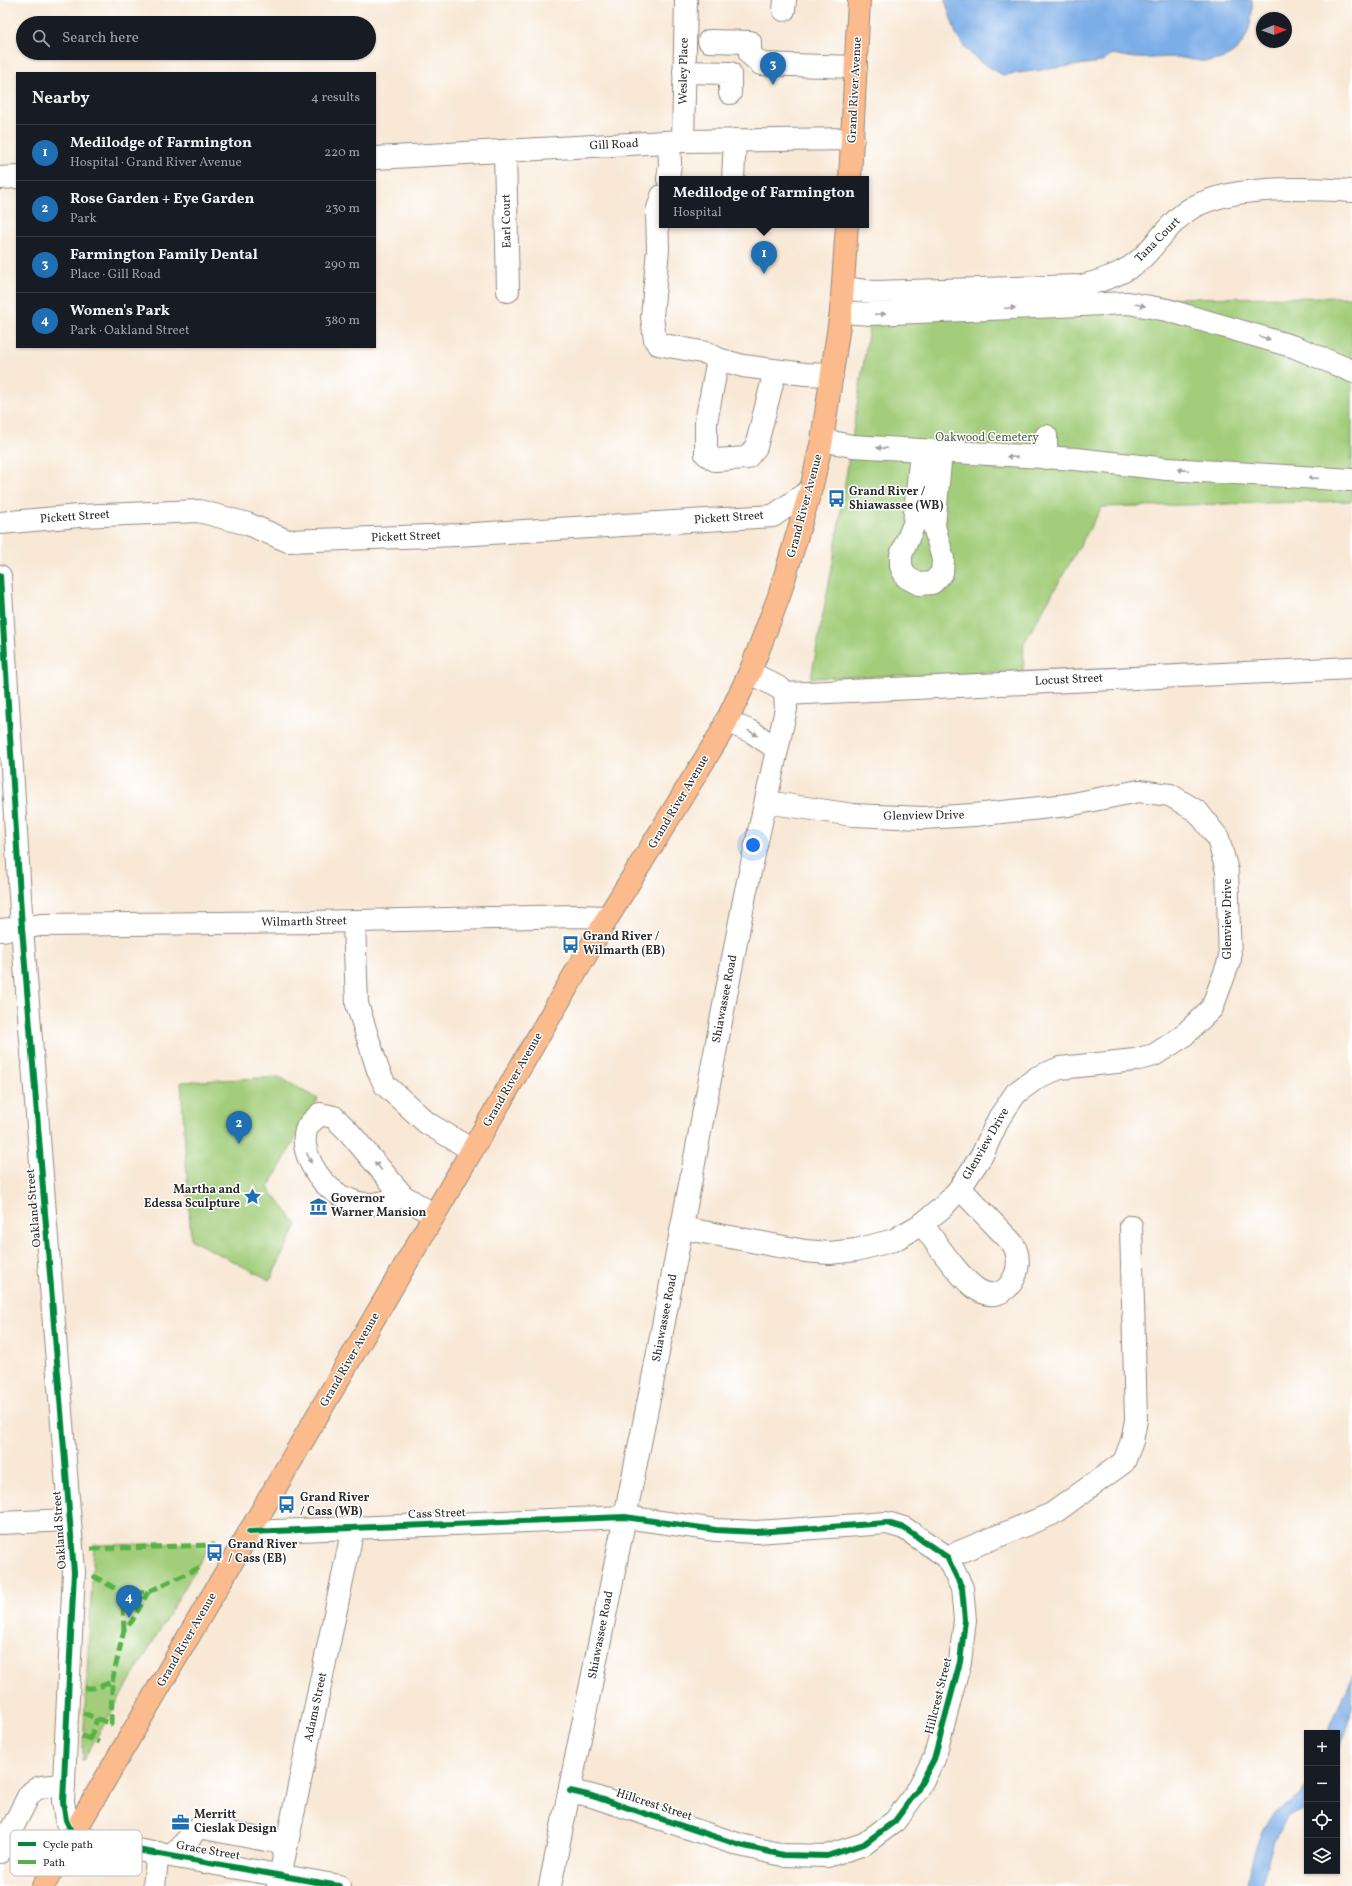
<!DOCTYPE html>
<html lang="en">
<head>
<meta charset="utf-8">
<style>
	body { margin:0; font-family:Vollkorn,serif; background:#20242c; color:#f1f3f6 }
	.controls { position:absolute; right:12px; bottom:12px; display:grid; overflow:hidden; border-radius:0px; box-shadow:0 1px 3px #0004 }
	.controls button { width:36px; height:36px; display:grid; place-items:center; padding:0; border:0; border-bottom:1px solid #363941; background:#171b24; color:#f1f3f6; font:20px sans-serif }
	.compass { position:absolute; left:1256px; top:12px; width:36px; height:36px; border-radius:50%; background:#171b24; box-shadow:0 1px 3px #0004; rotate:89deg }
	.you { position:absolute; left:753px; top:845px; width:14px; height:14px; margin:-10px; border:3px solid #fff; border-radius:50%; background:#1a73e8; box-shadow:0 0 0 6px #1a73e833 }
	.badge { display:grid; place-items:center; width:26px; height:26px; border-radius:50%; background:#1f6fb2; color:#fff; font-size:13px; font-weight:700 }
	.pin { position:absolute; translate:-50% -33px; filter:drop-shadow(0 1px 2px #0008) }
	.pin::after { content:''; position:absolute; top:21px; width:14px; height:12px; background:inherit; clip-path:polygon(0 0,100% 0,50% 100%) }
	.popup { position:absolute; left:659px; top:176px; width:210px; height:52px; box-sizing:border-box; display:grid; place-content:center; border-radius:0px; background:#171b24; filter:drop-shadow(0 1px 3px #0005); font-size:13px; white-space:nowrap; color:#9ea1a6 }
	.popup b { font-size:15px; color:#f1f3f6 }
	.popup::after { content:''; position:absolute; left:50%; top:100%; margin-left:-8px; border:8px solid transparent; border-top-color:#171b24 }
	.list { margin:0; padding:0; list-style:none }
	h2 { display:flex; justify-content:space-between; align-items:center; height:52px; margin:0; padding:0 16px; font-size:17px }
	h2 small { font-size:13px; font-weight:400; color:#9ea1a6 }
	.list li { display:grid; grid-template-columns:26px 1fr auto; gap:12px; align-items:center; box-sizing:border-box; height:56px; padding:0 16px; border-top:1px solid #363941 }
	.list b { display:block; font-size:15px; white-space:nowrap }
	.list p { margin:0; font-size:13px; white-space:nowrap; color:#9ea1a6 }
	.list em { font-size:13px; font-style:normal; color:#9ea1a6 }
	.icon { flex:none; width:22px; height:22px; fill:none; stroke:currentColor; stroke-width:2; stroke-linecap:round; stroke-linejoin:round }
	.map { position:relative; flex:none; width:1352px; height:1886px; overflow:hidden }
	.search { position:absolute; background:#171b24; box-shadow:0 1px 3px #0004; left:16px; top:16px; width:360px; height:44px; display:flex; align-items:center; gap:10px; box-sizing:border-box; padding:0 14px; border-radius:22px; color:#9ea1a6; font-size:15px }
	.panel { position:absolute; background:#171b24; box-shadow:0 1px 3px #0004; left:16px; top:72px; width:360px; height:276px; border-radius:0px }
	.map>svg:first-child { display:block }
</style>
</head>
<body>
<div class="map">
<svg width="1352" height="1886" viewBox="0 0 1352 1886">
	<rect width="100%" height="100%" fill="#fff"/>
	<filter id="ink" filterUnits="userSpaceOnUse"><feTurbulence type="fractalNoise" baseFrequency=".025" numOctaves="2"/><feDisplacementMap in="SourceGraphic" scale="8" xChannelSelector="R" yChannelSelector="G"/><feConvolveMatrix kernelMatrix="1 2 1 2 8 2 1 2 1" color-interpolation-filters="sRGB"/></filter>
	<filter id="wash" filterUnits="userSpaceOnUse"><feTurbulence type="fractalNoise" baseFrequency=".012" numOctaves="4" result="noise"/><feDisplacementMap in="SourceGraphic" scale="16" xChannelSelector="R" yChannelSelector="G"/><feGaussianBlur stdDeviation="0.9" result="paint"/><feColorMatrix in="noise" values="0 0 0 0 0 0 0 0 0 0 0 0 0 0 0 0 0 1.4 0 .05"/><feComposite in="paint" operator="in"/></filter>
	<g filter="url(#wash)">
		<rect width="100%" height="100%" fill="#f8e8d5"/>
		<g fill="#a3cd7a" stroke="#677c52">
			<path d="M 1352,297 L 1352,501 L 1102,507 L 1024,643 L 1023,672 L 811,678 L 833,561 L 872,308 L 1115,298 Z"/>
			<path d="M 279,1077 L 318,1099 L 268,1188 L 297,1225 L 270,1280 L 191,1240 L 181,1082 Z"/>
			<path d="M 211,1543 L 82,1762 L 94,1545 Z"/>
		</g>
		<g fill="#7bade7" stroke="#536c89">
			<path d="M 945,0 L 1252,0 C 1254,29 1242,60 1209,61 C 1197,62 1187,58 1175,57 C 1162,57 1149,59 1136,58 C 1127,58 1120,55 1112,54 L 1101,62 L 1003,75 L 980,62 L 965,48 L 956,34 Z"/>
			<path d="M 1352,1674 C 1352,1702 1352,1728 1337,1752 L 1337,1733 L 1327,1733 Z"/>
			<path d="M 1307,1787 L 1307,1809 L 1287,1816 L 1273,1844 L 1261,1886 L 1248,1886 C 1250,1865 1259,1826 1276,1812 C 1288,1803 1297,1800 1307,1787 Z"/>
		</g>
	</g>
	<g filter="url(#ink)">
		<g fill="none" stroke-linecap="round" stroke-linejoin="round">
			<defs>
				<g id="minor">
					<path d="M 784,10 L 785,0"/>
					<path d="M 709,41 L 750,42 L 750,54 L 761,64 L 856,67"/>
					<path d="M 684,72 L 730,73 L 730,93"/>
					<path d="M 683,141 L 686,0"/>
					<path d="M 505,151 L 508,291"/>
					<path d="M 375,158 L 683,141 L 853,139"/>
					<path d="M 0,178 L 17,177"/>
					<path d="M 668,179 L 670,164 L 669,142"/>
					<path d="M 733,179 L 735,140"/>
					<path d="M 662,196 L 657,212 L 658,249 L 652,317 L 655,340 L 658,344 L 707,353 L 718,359 L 743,366 L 805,374 L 832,375"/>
					<path d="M 843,288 L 873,292 L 1082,286 C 1103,280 1125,274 1142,258 C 1156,244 1167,227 1183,214 C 1220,184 1306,188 1352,191"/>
					<path d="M 841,312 L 871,314 L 1128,303 L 1167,310 L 1295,347 L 1352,371"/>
					<path d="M 718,359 L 706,422 L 706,454 L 715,460 L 747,458 L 756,447 L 775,371"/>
					<path d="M 822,440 L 852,446 L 1076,459 L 1167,469 L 1352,480"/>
					<path d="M 921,451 L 914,524 L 901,555 L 901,566 L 906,577 L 919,584 L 932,583 L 942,573 L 943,559 L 934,526 L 941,452"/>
					<path d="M 1046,458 L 1046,436"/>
					<path d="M 0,523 L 79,516 L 199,511 L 248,524 L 288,541 L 458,535 L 773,516 L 809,491"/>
					<path d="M 0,576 L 22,928 L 74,1572 L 63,1802 L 66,1820 L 73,1835 L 98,1843 L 339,1886"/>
					<path d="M 785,694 L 1352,668"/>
					<path d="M 726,721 L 752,732 L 777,749"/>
					<path d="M 354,922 L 357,1004 L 378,1070 L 385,1085 L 427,1123 L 472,1150"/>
					<path d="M 0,930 L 22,928 L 41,925 L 312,922 L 577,916 L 608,917"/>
					<path d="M 338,1194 C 319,1183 298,1150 307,1128 C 309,1123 316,1118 320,1114 L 334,1117 L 349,1132 L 403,1196 L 434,1215"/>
					<path d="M 346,1198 C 365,1209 384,1203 403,1196"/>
					<path d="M 922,1224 C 936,1242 959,1278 978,1290 C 1006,1307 1028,1268 1013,1244 C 1008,1238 1001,1232 996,1226 C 984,1214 972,1201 960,1188"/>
					<path d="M 682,1228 L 805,1251 L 830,1253 L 856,1250 L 894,1240 L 922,1224 L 943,1207 L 960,1188 L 982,1155 L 999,1118 L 1016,1093 L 1038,1077 L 1060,1068 L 1135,1060 L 1154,1055 L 1182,1037 L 1212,1008 L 1230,959 L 1227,871 L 1218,838 L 1198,812 L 1170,795 L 1139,791 L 1068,805 L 974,815 L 923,818 L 853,815 L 766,802"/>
					<path d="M 0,1523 L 70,1520"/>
					<path d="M 249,1532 L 625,1517 L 716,1530 L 756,1532 L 887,1523 L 904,1528 L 947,1557 L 962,1588 L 965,1620 L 960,1662 L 934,1759 L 917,1791 L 895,1821 L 864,1844 L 827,1856 L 783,1855 L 740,1845 L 592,1796 L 570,1791"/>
					<path d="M 947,1557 L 1052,1514 L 1124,1462 L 1132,1441 L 1136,1420 L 1131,1226"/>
					<path d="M 0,1852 L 29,1795 C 39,1784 50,1786 64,1786"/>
					<path d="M 172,1856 L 199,1827 L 287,1844"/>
					<path d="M 154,1886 L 158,1853"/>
					<path d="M 278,1886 L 353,1528"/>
					<path d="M 550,1886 L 652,1384 L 745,895 L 786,709 L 785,694 L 781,689 L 750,672"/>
				</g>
				<g id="major">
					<path d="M 850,179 L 859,0"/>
					<path d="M 43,1886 L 608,917 L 721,733 L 750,672 L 779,596 L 812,485 L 822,440 L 841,312 L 847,225"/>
				</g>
			</defs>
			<use href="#minor" stroke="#928a80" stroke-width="24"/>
			<use href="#major" stroke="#928a80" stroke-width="24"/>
			<use href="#minor" stroke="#fff" stroke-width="22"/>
			<use href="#major" stroke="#fbbb8c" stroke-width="22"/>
			<g stroke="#56b246" stroke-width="5" stroke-dasharray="10 5" stroke-linecap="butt">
				<path d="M 91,1549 L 214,1545"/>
				<path d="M 93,1576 L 120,1591 L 148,1592 L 203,1566"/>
				<path d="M 120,1591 L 123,1606 L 124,1630"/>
				<path d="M 112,1682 L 124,1630 L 132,1621 L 148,1592"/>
				<path d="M 83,1713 L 111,1724 L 112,1682 L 95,1688 L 84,1688"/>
				<path d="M 82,1736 L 99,1742"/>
				<path d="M 90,1739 L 97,1719"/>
			</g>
			<defs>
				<g id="cycleway">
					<path d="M 0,576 L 22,928 L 74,1572 L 63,1802 L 66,1820 L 73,1835 L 98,1843 L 339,1886"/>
					<path d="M 249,1532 L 625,1517 L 716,1530 L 756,1532 L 887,1523 L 904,1528 L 947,1557 L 962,1588 L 965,1620 L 960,1662 L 934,1759 L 917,1791 L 895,1821 L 864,1844 L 827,1856 L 783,1855 L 740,1845 L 592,1796 L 570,1791"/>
				</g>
			</defs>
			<use href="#cycleway" stroke="#fff" stroke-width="8"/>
			<use href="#cycleway" stroke="#00873e" stroke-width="6"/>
		</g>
		<defs><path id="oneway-solid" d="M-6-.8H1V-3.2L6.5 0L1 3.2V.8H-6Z"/></defs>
		<g fill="#a0a0a0">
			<use href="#oneway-solid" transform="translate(1140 305) rotate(10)"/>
			<use href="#oneway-solid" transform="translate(1010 308) rotate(-2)"/>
			<use href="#oneway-solid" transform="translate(880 314) rotate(-2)"/>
			<use href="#oneway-solid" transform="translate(1265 338) rotate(16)"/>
			<use href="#oneway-solid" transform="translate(882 448) rotate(-176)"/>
			<use href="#oneway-solid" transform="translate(1012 457) rotate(-176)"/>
			<use href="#oneway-solid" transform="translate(1183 470) rotate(-176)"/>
			<use href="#oneway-solid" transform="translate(1313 478) rotate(-176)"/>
			<use href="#oneway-solid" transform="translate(753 733) rotate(29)"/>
			<use href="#oneway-solid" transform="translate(309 1158) rotate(66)"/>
			<use href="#oneway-solid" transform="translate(378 1166) rotate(-130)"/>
		</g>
	</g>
	<defs>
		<symbol id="bus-bare" viewBox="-9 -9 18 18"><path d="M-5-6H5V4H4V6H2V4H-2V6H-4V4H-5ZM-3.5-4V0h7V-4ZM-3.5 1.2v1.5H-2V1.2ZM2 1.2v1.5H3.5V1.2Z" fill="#1f6fb2" stroke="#fff" stroke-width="2.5" paint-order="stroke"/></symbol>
		<symbol id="sight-bare" viewBox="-9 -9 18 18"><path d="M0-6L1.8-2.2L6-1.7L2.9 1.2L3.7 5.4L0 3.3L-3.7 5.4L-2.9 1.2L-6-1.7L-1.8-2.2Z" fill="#1f6fb2" stroke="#fff" stroke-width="2.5" paint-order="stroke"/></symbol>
		<symbol id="museum-bare" viewBox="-9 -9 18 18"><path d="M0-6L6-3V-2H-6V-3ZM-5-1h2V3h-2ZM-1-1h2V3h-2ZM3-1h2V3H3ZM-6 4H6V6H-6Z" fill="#1f6fb2" stroke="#fff" stroke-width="2.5" paint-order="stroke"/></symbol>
		<symbol id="office-bare" viewBox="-9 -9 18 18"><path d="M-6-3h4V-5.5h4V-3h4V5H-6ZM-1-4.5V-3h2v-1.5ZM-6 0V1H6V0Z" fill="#1f6fb2" stroke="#fff" stroke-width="2.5" paint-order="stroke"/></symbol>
	</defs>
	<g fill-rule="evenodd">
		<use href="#bus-bare" x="824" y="486" width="25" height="25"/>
		<use href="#bus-bare" x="558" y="932" width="25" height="25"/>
		<use href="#sight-bare" x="240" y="1184" width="25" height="25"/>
		<use href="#museum-bare" x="306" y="1194" width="25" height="25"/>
		<use href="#bus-bare" x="274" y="1492" width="25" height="25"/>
		<use href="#bus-bare" x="202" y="1540" width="25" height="25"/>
		<use href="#office-bare" x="168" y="1810" width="25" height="25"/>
	</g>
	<g text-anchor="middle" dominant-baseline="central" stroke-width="3" stroke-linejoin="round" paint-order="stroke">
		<g font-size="12" fill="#2b2b2b" stroke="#fff">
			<text transform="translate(684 71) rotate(-89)">Wesley Place</text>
			<text transform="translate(855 90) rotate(-87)">Grand River Avenue</text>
			<text transform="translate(614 145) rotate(-3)">Gill Road</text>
			<text transform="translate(507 221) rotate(-91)">Earl Court</text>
			<text transform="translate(1158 240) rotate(-45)">Tana Court</text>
			<text transform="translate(805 506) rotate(-75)">Grand River Avenue</text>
			<text transform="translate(75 517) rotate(-4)">Pickett Street</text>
			<text transform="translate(729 518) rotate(-4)">Pickett Street</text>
			<text transform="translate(406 537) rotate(-2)">Pickett Street</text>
			<text transform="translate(1069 680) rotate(-3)">Locust Street</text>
			<text transform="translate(679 802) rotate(-59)">Grand River Avenue</text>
			<text transform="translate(924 816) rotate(-1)">Glenview Drive</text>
			<text transform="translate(1228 919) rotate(-90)">Glenview Drive</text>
			<text transform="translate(304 922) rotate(-1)">Wilmarth Street</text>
			<text transform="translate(725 999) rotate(-79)">Shiawassee Road</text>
			<text transform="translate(513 1080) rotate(-60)">Grand River Avenue</text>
			<text transform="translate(986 1144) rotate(-60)">Glenview Drive</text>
			<text transform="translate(34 1208) rotate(-95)">Oakland Street</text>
			<text transform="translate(665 1318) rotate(-79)">Shiawassee Road</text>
			<text transform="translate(350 1360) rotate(-60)">Grand River Avenue</text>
			<text transform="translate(437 1514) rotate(-2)">Cass Street</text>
			<text transform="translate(60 1530) rotate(-94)">Oakland Street</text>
			<text transform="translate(601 1635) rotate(-79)">Shiawassee Road</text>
			<text transform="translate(187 1640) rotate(-60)">Grand River Avenue</text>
			<text transform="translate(939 1696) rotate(-76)">Hillcrest Street</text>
			<text transform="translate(316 1707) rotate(-78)">Adams Street</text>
			<text transform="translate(654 1805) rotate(18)">Hillcrest Street</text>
			<text transform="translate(208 1851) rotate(10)">Grace Street</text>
		</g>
		<g font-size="12" fill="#4f5c43" stroke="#fff">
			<text x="987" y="438">Oakwood Cemetery</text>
		</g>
		<g font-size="12" font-weight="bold" fill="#2b2b2b" stroke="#fff" text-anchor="start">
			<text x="849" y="492">Grand River /<tspan x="849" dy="14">Shiawassee (WB)</tspan></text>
			<text x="583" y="937">Grand River /<tspan x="583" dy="14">Wilmarth (EB)</tspan></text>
			<text x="240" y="1190" text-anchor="end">Martha and<tspan x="240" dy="14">Edessa Sculpture</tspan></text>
			<text x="331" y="1199">Governor<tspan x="331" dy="14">Warner Mansion</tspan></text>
			<text x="300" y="1498">Grand River<tspan x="300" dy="14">/ Cass (WB)</tspan></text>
			<text x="228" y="1545">Grand River<tspan x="228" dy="14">/ Cass (EB)</tspan></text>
			<text x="194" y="1815">Merritt<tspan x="194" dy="14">Cieslak Design</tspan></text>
		</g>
	</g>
	<rect x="10" y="1830" width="132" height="46" rx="6" fill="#fff" stroke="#bfbfbf" stroke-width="1"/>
	<rect x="18" y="1842" width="18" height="4" fill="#00873e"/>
	<rect x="18" y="1860" width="18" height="4" fill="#56b246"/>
	<g font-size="11" fill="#2b2b2b">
		<text x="43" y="1848">Cycle path</text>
		<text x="43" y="1866">Path</text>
	</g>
</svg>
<div class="controls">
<button>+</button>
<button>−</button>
<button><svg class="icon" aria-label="locate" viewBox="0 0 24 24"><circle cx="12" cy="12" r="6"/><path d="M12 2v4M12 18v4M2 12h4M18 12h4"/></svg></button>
<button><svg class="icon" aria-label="layers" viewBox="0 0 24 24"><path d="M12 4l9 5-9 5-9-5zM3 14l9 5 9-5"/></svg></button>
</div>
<svg class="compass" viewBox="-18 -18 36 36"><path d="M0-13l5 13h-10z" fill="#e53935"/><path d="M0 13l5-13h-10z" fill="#9ea1a6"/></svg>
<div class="you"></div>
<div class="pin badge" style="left:764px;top:274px">1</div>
<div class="popup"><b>Medilodge of Farmington</b>Hospital</div>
<div class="pin badge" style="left:239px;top:1144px">2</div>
<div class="pin badge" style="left:773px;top:85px">3</div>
<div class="pin badge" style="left:129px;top:1618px">4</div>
<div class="search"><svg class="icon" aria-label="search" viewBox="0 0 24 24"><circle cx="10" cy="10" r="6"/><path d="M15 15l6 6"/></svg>Search here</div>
<section class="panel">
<h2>Nearby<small>4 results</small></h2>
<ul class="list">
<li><span class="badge">1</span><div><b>Medilodge of Farmington</b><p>Hospital · Grand River Avenue</p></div><em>220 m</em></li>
<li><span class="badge">2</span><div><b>Rose Garden + Eye Garden</b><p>Park</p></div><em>230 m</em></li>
<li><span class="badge">3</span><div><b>Farmington Family Dental</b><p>Place · Gill Road</p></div><em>290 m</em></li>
<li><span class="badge">4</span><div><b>Women's Park</b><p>Park · Oakland Street</p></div><em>380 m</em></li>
</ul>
</section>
</div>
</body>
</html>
